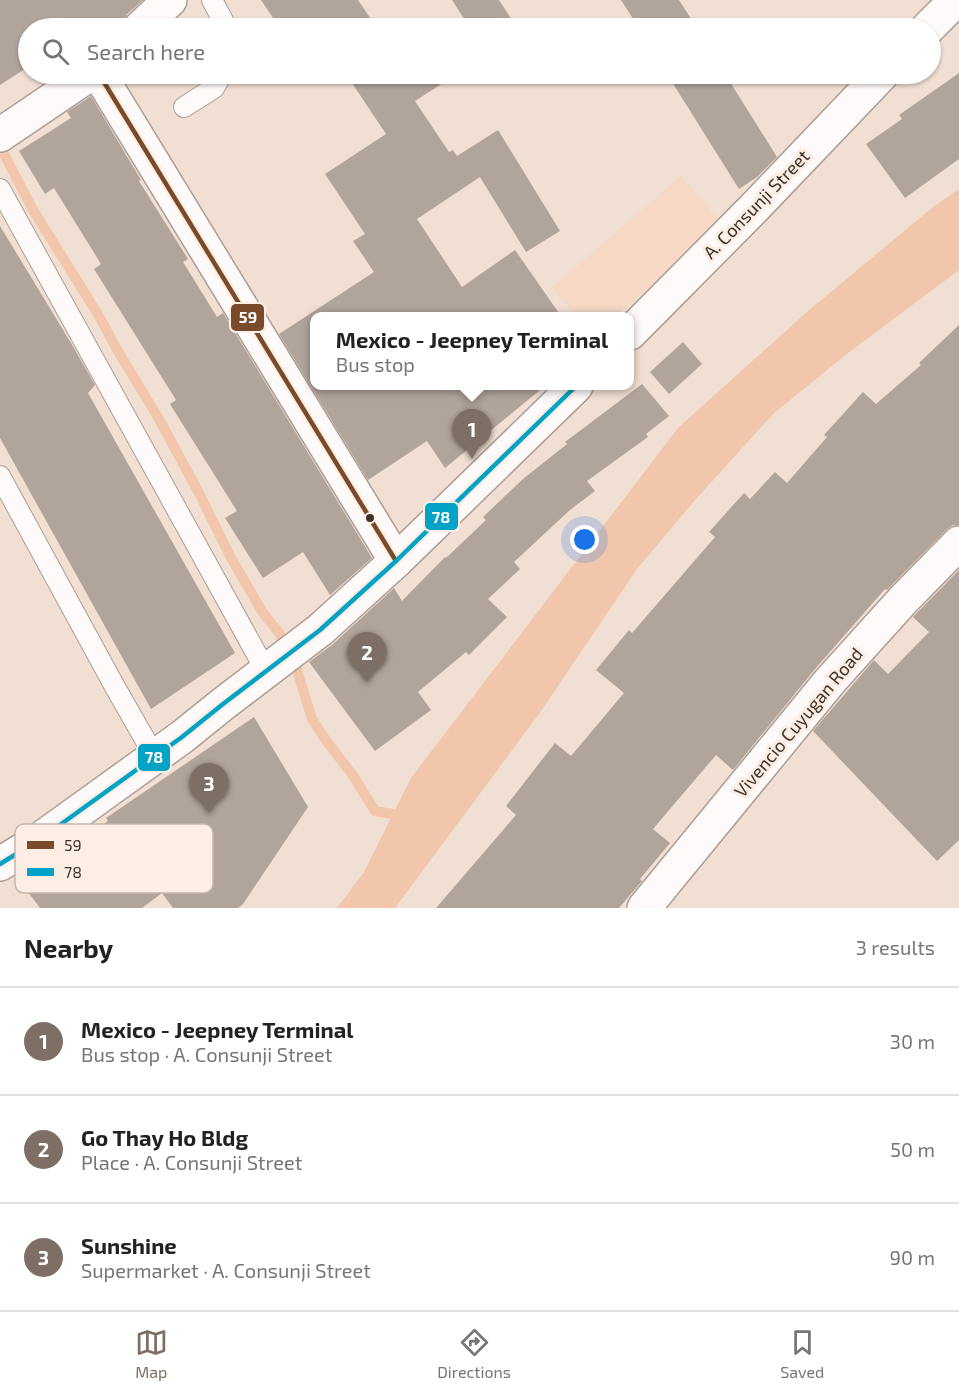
<!DOCTYPE html>
<html lang="en">
<head>
<meta charset="utf-8">
<style>
	body { margin:0; font-family:"Exo 2",sans-serif; background:#f2f2f2; color:#222 }
	.you { position:absolute; left:585px; top:540px; width:21px; height:21px; margin:-15px; border:4px solid #fff; border-radius:50%; background:#1a73e8; box-shadow:0 0 0 9px #1a73e833 }
	.badge { display:grid; place-items:center; width:39px; height:39px; border-radius:50%; background:#7d6f66; color:#fff; font-size:20px; font-weight:700 }
	.pin { position:absolute; translate:-50% -50px; filter:drop-shadow(0 2px 3px #0008) }
	.pin::after { content:''; position:absolute; top:32px; width:21px; height:18px; background:inherit; clip-path:polygon(0 0,100% 0,50% 100%) }
	.popup { position:absolute; left:310px; top:312px; width:324px; height:78px; box-sizing:border-box; display:grid; place-content:center; border-radius:12px; background:#fff; filter:drop-shadow(0 2px 4px #0005); font-size:20px; white-space:nowrap; color:#767676 }
	.popup b { font-size:22px; color:#222 }
	.popup::after { content:''; position:absolute; left:50%; top:100%; margin-left:-12px; border:12px solid transparent; border-top-color:#fff }
	.list { margin:0; padding:0; list-style:none }
	h2 { display:flex; justify-content:space-between; align-items:center; height:78px; margin:0; padding:0 24px; font-size:26px }
	h2 small { font-size:20px; font-weight:400; color:#767676 }
	.list li { display:grid; grid-template-columns:39px 1fr auto; gap:18px; align-items:center; box-sizing:border-box; height:108px; padding:0 24px; border-top:2px solid #e0e0e0 }
	.list b { display:block; font-size:22px; white-space:nowrap }
	.list p { margin:0; font-size:20px; white-space:nowrap; color:#767676 }
	.list em { font-size:20px; font-style:normal; color:#767676 }
	.icon { flex:none; width:33px; height:33px; fill:none; stroke:currentColor; stroke-width:2; stroke-linecap:round; stroke-linejoin:round }
	.map { position:relative; flex:none; width:959px; height:908px; overflow:hidden }
	.search { position:absolute; background:#fff; box-shadow:0 2px 4px #0004; left:18px; right:18px; top:18px; height:66px; display:flex; align-items:center; gap:15px; box-sizing:border-box; padding:0 21px; border-radius:33px; color:#767676; font-size:22px }
	.sheet { height:402px; background:#fff }
	nav { display:flex; justify-content:space-around; align-items:center; box-sizing:border-box; height:84px; border-top:2px solid #e0e0e0; background:#fff; font-size:16px; color:#767676 }
	nav a { display:grid; justify-items:center; gap:3px }
	nav .on { color:#7d6f66 }
	.map>svg:first-child { display:block }
</style>
</head>
<body>
<div class="map">
<svg width="959" height="908" viewBox="0 0 959 908">
	<rect width="100%" height="100%" fill="#f1dfd4"/>
	<path fill="#f6d8c5" d="M 681,176 L 722,224 L 616,316 L 577,316 L 552,288 Z"/>
	<path fill="#f1c6aa" d="M 959,189 L 959,270 L 848,353 L 773,414 L 696,499 L 637,569 L 539,714 L 395,908 L 337,908 L 364,872 L 411,778 L 678,428 L 808,311 L 933,207 Z"/>
	<g fill="none" stroke-linecap="round" stroke-linejoin="round">
		<path stroke="#f1c6aa" stroke-width="10" d="M 0,146 L 33,210 L 99,316 L 116,348 L 159,419 L 199,493 L 230,556 L 263,613 L 280,634 L 296,667 L 312,719 L 325,739 L 352,774 L 375,811 L 393,814 L 399,826"/>
	</g>
	<g fill="#b1a49b">
		<path d="M 0,0 L 143,0 L 127,14 L 122,26 L 117,28 L 28,28 L 28,67 L 0,85 Z"/>
		<path d="M 261,0 L 358,0 L 377,28 L 280,28 Z"/>
		<path d="M 452,0 L 499,0 L 517,28 L 470,28 Z"/>
		<path d="M 621,0 L 679,0 L 697,28 L 639,28 Z"/>
		<path d="M 959,73 L 959,159 L 905,198 L 866,144 L 902,119 L 899,115 Z"/>
		<path d="M 346,74 L 457,74 L 415,101 L 449,152 L 453,150 L 457,156 L 498,130 L 560,231 L 526,252 L 480,177 L 417,219 L 462,287 L 515,250 L 561,316 L 315,316 L 315,386 L 545,386 L 445,468 L 427,441 L 368,480 L 279,334 L 374,272 L 353,241 L 365,234 L 325,174 L 386,134 Z"/>
		<path d="M 667,74 L 725,74 L 777,157 L 757,177 L 739,189 Z"/>
		<path d="M 91,96 L 141,180 L 139,181 L 188,259 L 183,262 L 217,317 L 223,313 L 372,558 L 330,595 L 303,552 L 263,578 L 225,518 L 237,511 L 170,404 L 176,400 L 94,269 L 101,264 L 54,188 L 45,194 L 19,151 L 71,118 L 67,112 Z"/>
		<path d="M 0,226 L 71,343 L 95,385 L 88,393 L 235,653 L 151,709 L 0,438 Z"/>
		<path d="M 959,325 L 959,525 L 953,525 L 946,530 L 887,590 L 885,589 L 815,669 L 733,770 L 716,755 L 653,829 L 670,843 L 640,879 L 642,881 L 619,908 L 436,908 L 516,815 L 506,806 L 555,743 L 571,756 L 624,693 L 596,670 L 629,630 L 632,633 L 715,537 L 709,532 L 744,493 L 750,499 L 775,472 L 787,483 L 827,437 L 824,435 L 863,392 L 876,404 L 921,365 L 919,363 Z"/>
		<path d="M 683,342 L 702,364 L 669,394 L 650,372 Z"/>
		<path d="M 642,384 L 669,416 L 646,434 L 648,437 L 587,481 L 595,491 L 570,510 L 514,562 L 520,569 L 488,599 L 507,617 L 469,655 L 466,652 L 418,692 L 431,710 L 375,751 L 309,662 L 333,644 L 394,588 L 402,601 L 445,557 L 446,558 L 486,520 L 483,517 L 523,479 L 567,444 L 565,442 Z"/>
		<path d="M 959,570 L 959,840 L 937,861 L 813,731 L 874,660 L 888,674 L 929,632 L 913,617 Z"/>
		<path d="M 254,717 L 308,807 L 243,904 L 238,908 L 173,908 L 162,893 L 142,908 L 40,908 L 22,884 L 108,821 L 106,818 Z"/>
	</g>
	<g fill="none" stroke-linecap="round" stroke-linejoin="round">
		<defs>
			<g id="service">
				<path d="M 212,0 L 227,28"/>
				<path d="M 184,107 L 214,88 L 222,74"/>
				<path d="M 0,189 L 266,671"/>
				<path d="M 0,476 L 115,687 L 155,757"/>
			</g>
			<g id="minor">
				<path d="M 99,74 L 396,561"/>
				<path d="M 0,135 L 90,74"/>
				<path d="M 644,908 L 830,681 L 904,599 L 959,543"/>
			</g>
			<g id="secondary">
				<path d="M 140,28 L 170,0"/>
				<path d="M 928,28 L 956,0"/>
				<path d="M 630,333 L 753,209 L 882,74"/>
				<path d="M 0,864 L 39,840 L 182,737 L 223,704 L 320,630 L 396,561 L 576,386"/>
			</g>
		</defs>
		<use href="#service" stroke="#ac9e96" stroke-width="22"/>
		<use href="#minor" stroke="#ac9e96" stroke-width="36"/>
		<use href="#secondary" stroke="#ac9e96" stroke-width="36"/>
		<use href="#service" stroke="#fdfaf9" stroke-width="20"/>
		<use href="#minor" stroke="#fdfaf9" stroke-width="33"/>
		<use href="#secondary" stroke="#fdfaf9" stroke-width="33"/>
		<defs>
			<path id="bus-1" d="M 99,74 L 396,561"/>
			<path id="bus-2" d="M 0,864 L 39,840 L 182,737 L 223,704 L 320,630 L 396,561 L 576,386"/>
		</defs>
		<use href="#bus-1" stroke="#fceee5" stroke-width="9"/>
		<use href="#bus-2" stroke="#fceee5" stroke-width="9"/>
		<use href="#bus-1" stroke="#7a4b2a" stroke-width="4.5"/>
		<use href="#bus-2" stroke="#03a3c6" stroke-width="4.5"/>
	</g>
	<circle fill="#3f322a" stroke="#fceee5" stroke-width="2" cx="370" cy="518" r="5"/>
	<g text-anchor="middle" dominant-baseline="central" stroke-width="6" stroke-linejoin="round" paint-order="stroke">
		<g font-size="18" fill="#3f322a" stroke="#fceee5">
			<text transform="translate(756 204) rotate(-46)">A. Consunji Street</text>
			<text transform="translate(798 722) rotate(-50)">Vivencio Cuyugan Road</text>
		</g>
	</g>
	<rect x="15" y="824" width="198" height="69" rx="9" fill="#fceee5" stroke="#c3b6ad" stroke-width="1.5"/>
	<rect x="27" y="841" width="27" height="8" fill="#7a4b2a"/>
	<rect x="27" y="868" width="27" height="8" fill="#03a3c6"/>
	<g font-size="16" fill="#3f322a">
		<text x="64" y="851">59</text>
		<text x="64" y="878">78</text>
	</g>
	<g stroke="#fceee5" stroke-width="2">
		<rect x="230" y="303" width="35" height="29" rx="6" fill="#7a4b2a"/>
		<rect x="424" y="502" width="35" height="29" rx="6" fill="#03a3c6"/>
		<rect x="137" y="743" width="34" height="29" rx="6" fill="#03a3c6"/>
	</g>
	<g font-size="16" text-anchor="middle" font-weight="bold" fill="#fff">
		<text x="248" y="323">59</text>
		<text x="441" y="523">78</text>
		<text x="154" y="763">78</text>
	</g>
</svg>
<div class="you"></div>
<div class="pin badge" style="left:472px;top:459px">1</div>
<div class="popup"><b>Mexico - Jeepney Terminal</b>Bus stop</div>
<div class="pin badge" style="left:367px;top:682px">2</div>
<div class="pin badge" style="left:209px;top:813px">3</div>
<div class="search"><svg class="icon" aria-label="search" viewBox="0 0 24 24"><circle cx="10" cy="10" r="6"/><path d="M15 15l6 6"/></svg>Search here</div>
</div>
<section class="sheet">
<h2>Nearby<small>3 results</small></h2>
<ul class="list">
<li><span class="badge">1</span><div><b>Mexico - Jeepney Terminal</b><p>Bus stop · A. Consunji Street</p></div><em>30 m</em></li>
<li><span class="badge">2</span><div><b>Go Thay Ho Bldg</b><p>Place · A. Consunji Street</p></div><em>50 m</em></li>
<li><span class="badge">3</span><div><b>Sunshine</b><p>Supermarket · A. Consunji Street</p></div><em>90 m</em></li>
</ul>
</section>
<nav>
<a class="on"><svg class="icon" aria-label="map" viewBox="0 0 24 24"><path d="M3 6l6-2 6 2 6-2v14l-6 2-6-2-6 2zM9 4v14M15 6v14"/></svg>Map</a>
<a><svg class="icon" aria-label="directions" viewBox="0 0 24 24"><path d="M12 3l9 9-9 9-9-9zM9 14v-3h6M13 9l2 2-2 2"/></svg>Directions</a>
<a><svg class="icon" aria-label="saved" viewBox="0 0 24 24"><path d="M7 4h10v16l-5-4-5 4z"/></svg>Saved</a>
</nav>
</body>
</html>
